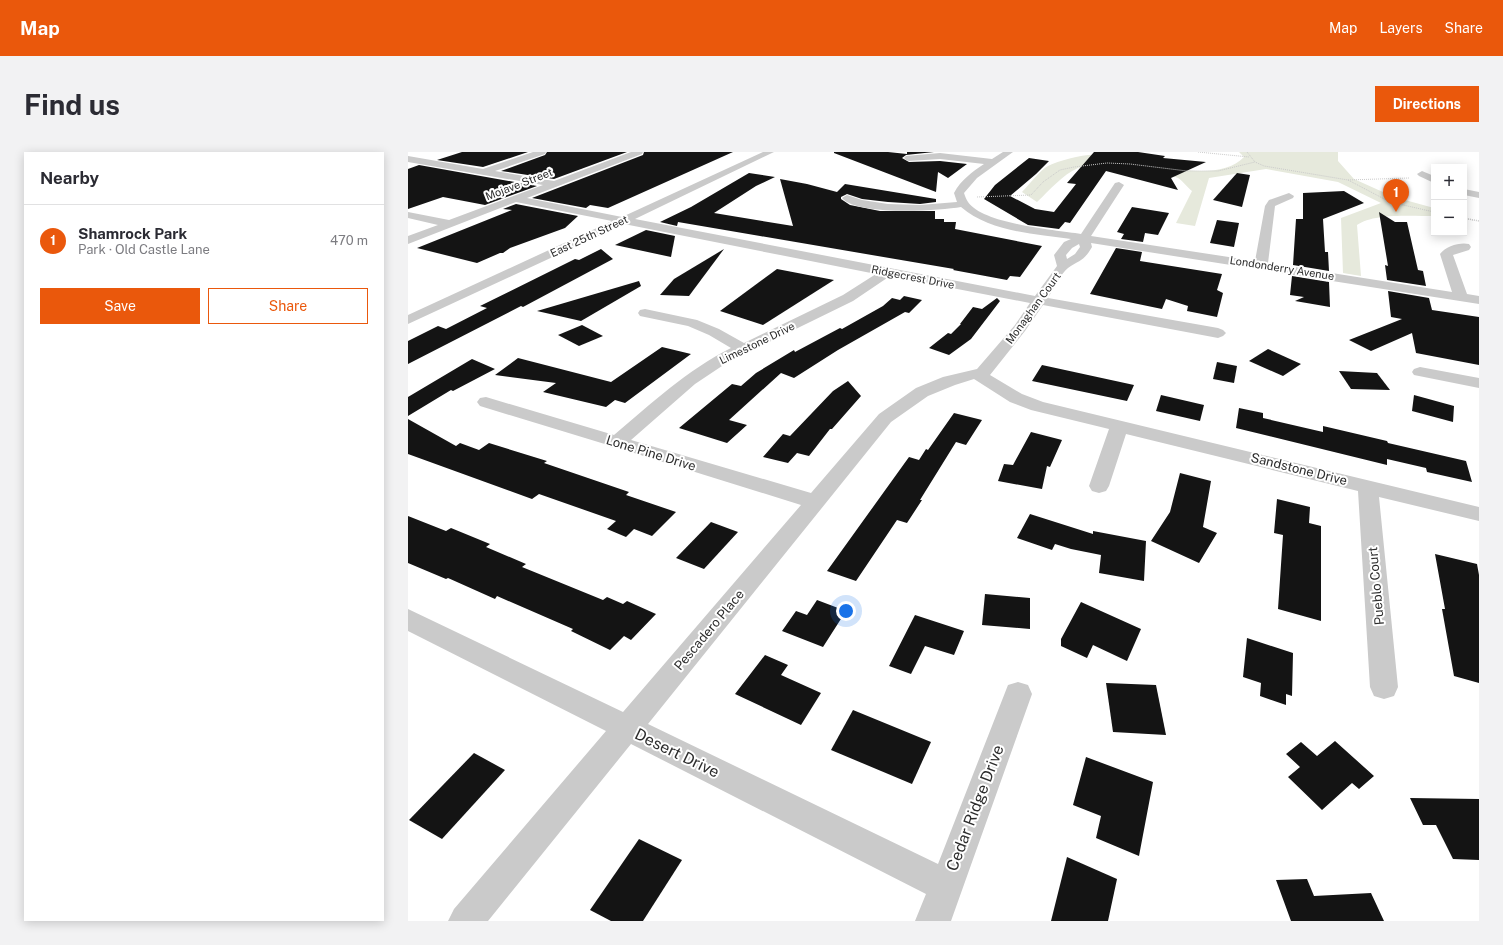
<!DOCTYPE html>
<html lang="en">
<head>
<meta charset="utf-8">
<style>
	body { margin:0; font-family:"Public Sans",sans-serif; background:#f2f2f3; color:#2b2b33 }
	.controls { position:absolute; right:12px; top:12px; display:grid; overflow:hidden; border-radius:0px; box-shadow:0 2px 10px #0003 }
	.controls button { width:36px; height:36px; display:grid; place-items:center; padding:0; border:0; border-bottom:1px solid #e1e1e2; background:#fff; color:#2b2b33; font:20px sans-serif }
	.you { position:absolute; left:438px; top:459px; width:14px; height:14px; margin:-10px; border:3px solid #fff; border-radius:50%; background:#1a73e8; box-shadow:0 0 0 6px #1a73e833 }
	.badge { display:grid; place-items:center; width:26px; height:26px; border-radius:50%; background:#ea580c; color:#fff; font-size:13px; font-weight:700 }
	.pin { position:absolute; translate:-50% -33px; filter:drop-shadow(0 1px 2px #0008) }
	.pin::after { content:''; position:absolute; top:21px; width:14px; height:12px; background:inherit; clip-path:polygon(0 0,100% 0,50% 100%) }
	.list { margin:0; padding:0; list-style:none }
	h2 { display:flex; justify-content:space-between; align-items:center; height:52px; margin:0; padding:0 16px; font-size:17px }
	h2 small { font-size:13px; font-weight:400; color:#7c7c81 }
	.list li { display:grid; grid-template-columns:26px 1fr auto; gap:12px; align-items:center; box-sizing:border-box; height:72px; padding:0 16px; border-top:1px solid #e1e1e2 }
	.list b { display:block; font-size:15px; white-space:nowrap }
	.list p { margin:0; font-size:13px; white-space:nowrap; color:#7c7c81 }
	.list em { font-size:13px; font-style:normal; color:#7c7c81 }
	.actions { display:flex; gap:8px; padding:12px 16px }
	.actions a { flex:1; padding:9px 0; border:1px solid #ea580c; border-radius:0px; text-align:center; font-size:14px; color:#ea580c }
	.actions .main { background:#ea580c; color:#fff }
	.map { position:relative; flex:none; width:1071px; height:769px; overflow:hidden; border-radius:0px }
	header { display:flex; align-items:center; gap:24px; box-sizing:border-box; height:56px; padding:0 20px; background:#ea580c; color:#fff }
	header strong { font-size:19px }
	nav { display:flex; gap:22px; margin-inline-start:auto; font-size:14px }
	.intro { display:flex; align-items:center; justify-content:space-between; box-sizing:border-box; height:96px; padding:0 24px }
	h1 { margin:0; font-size:28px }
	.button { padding:10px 18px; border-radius:0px; background:#ea580c; color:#fff; font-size:14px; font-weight:700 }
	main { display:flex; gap:24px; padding:0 24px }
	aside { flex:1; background:#fff; border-radius:0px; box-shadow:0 2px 10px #0003 }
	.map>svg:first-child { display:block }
</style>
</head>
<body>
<header>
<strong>Map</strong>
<nav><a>Map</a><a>Layers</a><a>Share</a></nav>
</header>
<div class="intro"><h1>Find us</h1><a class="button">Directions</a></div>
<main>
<aside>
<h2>Nearby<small></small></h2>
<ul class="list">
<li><span class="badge">1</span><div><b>Shamrock Park</b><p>Park · Old Castle Lane</p></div><em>470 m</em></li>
</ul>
<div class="actions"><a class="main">Save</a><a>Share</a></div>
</aside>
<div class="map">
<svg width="1071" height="769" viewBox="0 0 1071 769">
	<rect width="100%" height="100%" fill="#fff"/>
	<path fill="#e6e9dc" d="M 831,0 L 930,0 L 930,9 L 946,27 L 986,45 L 1026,56 L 1026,64 C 1005,64 965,61 949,73 L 953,124 L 935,121 L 933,66 L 973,51 L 930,30 L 858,17 L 801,26 L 787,74 L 768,71 L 784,39 C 779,35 775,29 770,26 C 750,16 691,8 670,16 C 654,23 642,38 629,50 L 614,40 C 621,33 632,18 640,14 C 652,8 678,1 691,3 C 728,6 807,36 836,5 Z"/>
	<g fill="#141414">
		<path d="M 54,0 L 120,0 L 75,15 L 29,8 Z"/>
		<path d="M 139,0 L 219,0 L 146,27 L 93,19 L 137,3 Z"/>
		<path d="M 236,0 L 325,0 L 200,56 L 182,53 L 178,56 L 124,46 L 235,3 Z"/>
		<path d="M 426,0 L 480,0 L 499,2 L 499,0 L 526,0 L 498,3 L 494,6 L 501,10 L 532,9 L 559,12 L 540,26 L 530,20 L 528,40 L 426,1 Z"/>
		<path d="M 686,0 L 730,0 L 757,4 L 755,6 L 798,10 L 763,26 L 770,38 L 698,19 L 662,71 L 657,70 L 651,77 L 620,73 L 576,47 L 587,33 L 621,6 L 641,9 L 628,22 L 602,44 L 627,57 L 646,60 L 668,32 L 659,31 Z"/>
		<path d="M 11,13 L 129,34 L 77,53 L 35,45 L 0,57 L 0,17 Z"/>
		<path d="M 341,21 L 367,25 L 348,34 L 306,61 L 385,74 L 372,27 L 399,32 L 429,40 L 437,32 L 528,47 L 528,50 L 512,52 L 480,50 L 454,47 L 439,42 L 433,45 L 433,47 L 442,53 L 472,59 L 527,59 L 527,67 L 536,67 L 536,70 L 548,70 L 547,77 L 634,94 L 612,125 L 602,124 L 599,128 L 545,118 L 546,117 L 352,84 L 270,70 L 269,74 L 252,70 L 283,55 Z"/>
		<path d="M 829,21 L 842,23 L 834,55 L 805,48 Z"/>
		<path d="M 936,39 L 956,51 L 915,67 L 917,100 L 920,100 L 921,119 L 885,113 L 888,67 L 895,67 L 895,41 Z"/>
		<path d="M 108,52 L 170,64 L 157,76 L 102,96 L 95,101 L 92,101 L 69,111 L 9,96 L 104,58 L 95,57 Z"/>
		<path d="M 724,55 L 761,61 L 750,83 L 737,81 L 735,90 L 713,87 L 716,82 L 709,80 Z"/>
		<path d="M 971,60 L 987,70 L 999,70 L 1010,118 L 1015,119 L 1018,134 L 979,128 L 977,113 L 980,114 Z"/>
		<path d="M 809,68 L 831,71 L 826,95 L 802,91 Z"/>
		<path d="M 238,78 L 267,84 L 263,105 L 207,93 Z"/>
		<path d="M 708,96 L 734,100 L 732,109 L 814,122 L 809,138 L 815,141 L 809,165 L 779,159 L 780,154 L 758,147 L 754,157 L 682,142 Z"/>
		<path d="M 193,97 L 205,107 L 115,155 L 113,154 L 0,212 L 0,189 L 30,174 L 38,177 L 79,156 L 72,154 L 167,107 L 171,108 Z"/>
		<path d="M 316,97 L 281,144 L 252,143 L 266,127 Z"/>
		<path d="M 369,117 L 426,128 L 355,173 L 312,159 Z"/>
		<path d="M 884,124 L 921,130 L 922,155 L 887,149 L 896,145 L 882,143 Z"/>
		<path d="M 231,129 L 233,134 L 173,169 L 129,159 Z"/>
		<path d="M 980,139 L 1021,146 L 1024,158 L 1071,165 L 1071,213 L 1008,201 L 1004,181 L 963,199 L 941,188 L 994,167 L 983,165 Z"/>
		<path d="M 496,144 L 514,148 L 501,161 L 497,160 L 430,198 L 386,226 L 373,221 L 321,268 L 339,273 L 319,291 L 271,276 L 324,232 L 333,234 L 348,221 L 386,198 L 387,200 L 432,176 L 434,177 L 475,154 L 484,146 L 492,148 Z"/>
		<path d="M 589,146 L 592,149 L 563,187 L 541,203 L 521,196 L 540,181 L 543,182 L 553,172 L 552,172 L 565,155 L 574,157 Z"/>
		<path d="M 174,173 L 195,184 L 171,194 L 150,183 Z"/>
		<path d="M 254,195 L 283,202 L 217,251 L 207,248 L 198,255 L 135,240 L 148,231 L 87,223 L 110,206 L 203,230 Z"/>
		<path d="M 860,197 L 893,212 L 875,224 L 841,209 Z"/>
		<path d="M 64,207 L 87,217 L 45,239 L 43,238 L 0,264 L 0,245 Z"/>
		<path d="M 809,210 L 829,214 L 826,231 L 805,227 Z"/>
		<path d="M 634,213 L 726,233 L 719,249 L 624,229 Z"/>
		<path d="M 931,219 L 969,221 L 982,238 L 943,237 Z"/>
		<path d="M 440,229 L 453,244 L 424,277 L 422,277 L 401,304 L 389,301 L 380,311 L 355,305 L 375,282 L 382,284 L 425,239 Z"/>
		<path d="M 753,243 L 796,253 L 792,269 L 748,259 Z"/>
		<path d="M 1006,243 L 1046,254 L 1045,270 L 1004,259 Z"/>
		<path d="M 831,256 L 855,261 L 855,266 L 915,280 L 915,274 L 979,289 L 980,291 L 1058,309 L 1064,330 L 1019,320 L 1018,316 L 979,307 L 979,313 L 828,276 Z"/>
		<path d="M 546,261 L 574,268 L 558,293 L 548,290 L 512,348 L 514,348 L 499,371 L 489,368 L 448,429 L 419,419 L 501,305 L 511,308 L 518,297 L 520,298 Z"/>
		<path d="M 0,267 L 48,294 L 52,291 L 71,298 L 81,291 L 139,309 L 136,311 L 221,340 L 218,343 L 268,360 L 244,384 L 226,377 L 218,385 L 199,377 L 208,369 L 131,342 L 124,347 L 0,302 Z"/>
		<path d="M 623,280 L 654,288 L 642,315 L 639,314 L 634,337 L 590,329 L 596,312 L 605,313 Z"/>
		<path d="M 772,321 L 803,329 L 795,375 L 809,381 L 791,411 L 743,389 L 762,360 Z"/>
		<path d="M 869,347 L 902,355 L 901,371 L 913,374 L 913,469 L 870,457 L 875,383 L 866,381 Z"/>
		<path d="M 622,362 L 685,382 L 685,379 L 738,389 L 736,429 L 691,421 L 693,403 L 663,397 L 647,392 L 644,398 L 609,386 Z"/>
		<path d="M 0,364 L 38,379 L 43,376 L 82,392 L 78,395 L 118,412 L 114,415 L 195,448 L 199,445 L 215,452 L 219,449 L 248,462 L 223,488 L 216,484 L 202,498 L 163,479 L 165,477 L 89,444 L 87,447 L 40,426 L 38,427 L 0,411 Z"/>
		<path d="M 303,370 L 330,380 L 296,417 L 268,406 Z"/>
		<path d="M 1027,402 L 1069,412 L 1071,423 L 1071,531 L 1046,524 L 1034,457 L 1037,457 Z"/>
		<path d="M 577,442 L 622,446 L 622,477 L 574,473 Z"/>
		<path d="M 409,448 L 438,459 L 415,495 L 374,479 L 388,459 L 399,463 Z"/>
		<path d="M 673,450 L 733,477 L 719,509 L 685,493 L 679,506 L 653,494 L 653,487 Z"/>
		<path d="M 507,463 L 556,479 L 546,503 L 517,494 L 503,522 L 481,514 Z"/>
		<path d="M 839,486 L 885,501 L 884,544 L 878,542 L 878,553 L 852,544 L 853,531 L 835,525 Z"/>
		<path d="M 357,503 L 380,513 L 373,523 L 413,541 L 393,573 L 327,542 Z"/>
		<path d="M 698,531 L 748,533 L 758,583 L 705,580 Z"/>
		<path d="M 445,558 L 523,590 L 504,632 L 423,598 Z"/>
		<path d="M 927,589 L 966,624 L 951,637 L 944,631 L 914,658 L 880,625 L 892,615 L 878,602 L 893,590 L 909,604 Z"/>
		<path d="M 66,601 L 97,618 L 34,687 L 1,668 Z"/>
		<path d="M 678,605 L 745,630 L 731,704 L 688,686 L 693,664 L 665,653 Z"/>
		<path d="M 1002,646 L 1071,647 L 1071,708 L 1045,707 L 1028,673 L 1015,673 Z"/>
		<path d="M 231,687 L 274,708 L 235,769 L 203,769 L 182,758 Z"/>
		<path d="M 659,705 L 709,727 L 700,769 L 643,769 Z"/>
		<path d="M 899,727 L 906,744 L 963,741 L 976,769 L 883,769 L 868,728 Z"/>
	</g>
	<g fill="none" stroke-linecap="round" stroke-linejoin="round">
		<g stroke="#cacaca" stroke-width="1" stroke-dasharray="1 1" stroke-linecap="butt">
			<path d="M 790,0 L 841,5"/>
			<path d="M 839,0 L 847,10 L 856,14 L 940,28 L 982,50 L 1026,60"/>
			<path d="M 940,28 L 1001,26"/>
			<path d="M 569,45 L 623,43 L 635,30 L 652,18 L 666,15 L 699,11 L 722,12 L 779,19 L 810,19 L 847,10"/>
			<path d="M 1056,66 L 1065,68"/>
		</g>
		<path stroke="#cacaca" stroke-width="1.5" stroke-dasharray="1 1" stroke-linecap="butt" d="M 1060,67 L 1071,69"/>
		<g fill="#cacaca" fill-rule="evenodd">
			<path d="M 125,0 L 138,0 L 137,2 L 87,19 L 146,29 L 223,0 L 235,0 L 234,2 L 119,46 L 214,65 L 355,0 L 366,0 L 227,67 L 627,144 L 649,114 L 646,103 L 656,90 L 663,87 C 627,82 582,80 553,55 C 530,59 449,64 434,46 L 439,43 L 454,48 L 480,52 L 512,53 L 549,50 L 546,41 C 553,28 564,20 576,12 L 532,7 L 501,9 L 498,8 L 496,6 L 498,4 L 532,1 L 584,7 L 595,0 L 605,0 L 569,26 L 556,41 C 557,44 558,47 560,50 C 575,72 647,78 673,82 L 707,31 L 711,30 L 716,33 L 683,84 L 847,109 L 857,54 L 861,48 L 881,41 L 886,44 L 885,46 L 867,54 L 860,111 L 1044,140 L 1032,102 C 1038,94 1052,90 1061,92 L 1063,95 L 1061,98 L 1045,103 L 1059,142 L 1071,144 L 1071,152 L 683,91 L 684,95 C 676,109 672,108 660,116 C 653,121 645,138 640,146 L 810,176 L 815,178 L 818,181 L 815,184 L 810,186 L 635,153 L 617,179 L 582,223 L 614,242 L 635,250 L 1071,355 L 1071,369 L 971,345 L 990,535 L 986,544 L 976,547 L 966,544 L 962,535 L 950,339 L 718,282 L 701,334 L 698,339 L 691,341 L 684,339 L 681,334 L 701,277 L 623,258 L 602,250 L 566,227 L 547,233 L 520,244 L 483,270 L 240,572 L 530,712 L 600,533 L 610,530 L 620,533 L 624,542 L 543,769 L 507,769 L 518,742 L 223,592 L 80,769 L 40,769 L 46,757 L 198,579 L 0,479 L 0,457 L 215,560 L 393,353 L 210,296 L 201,295 L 200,293 L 72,254 L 69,250 L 72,246 L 78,245 L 206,283 C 244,251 279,218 323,196 L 301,183 L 280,174 L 232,164 L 230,161 L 232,158 L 237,157 L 289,168 L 311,177 L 336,191 L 435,143 L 468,122 L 216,72 L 0,172 L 0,163 L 204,69 L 108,50 L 0,92 L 0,84 L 30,73 L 0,66 L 0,60 L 41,68 L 135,33 L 0,10 L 0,4 L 75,17 ZM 671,92 L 672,95 L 667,102 L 659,107 L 658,103 L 664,96 ZM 482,124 L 622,151 L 607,173 L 569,217 L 535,225 L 508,236 L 471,262 L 403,341 L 223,288 L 287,232 L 320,210 L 445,149 Z"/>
			<path d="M 1014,19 L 1026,24 L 1026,31 L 1011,24 L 1009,22 Z"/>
			<path d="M 1056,37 L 1071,40 L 1071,46 L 1056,43 Z"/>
			<path d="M 1012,215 L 1071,226 L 1071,236 L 1006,223 L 1004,220 L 1006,217 Z"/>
		</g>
	</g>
	<g text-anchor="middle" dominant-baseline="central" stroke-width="4" stroke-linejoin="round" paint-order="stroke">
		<g font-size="11" fill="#2d2d2d" stroke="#fff">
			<text transform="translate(111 32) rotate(-21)">Mojave Street</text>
			<text transform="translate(181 84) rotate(-25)">East 25th Street</text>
			<text transform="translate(874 116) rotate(9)">Londonderry Avenue</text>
			<text transform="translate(505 125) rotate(11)">Ridgecrest Drive</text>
			<text transform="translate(625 156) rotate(-54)">Monaghan Court</text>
			<text transform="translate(349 191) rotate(-26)">Limestone Drive</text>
		</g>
		<g font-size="13" fill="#2d2d2d" stroke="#fff">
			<text transform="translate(243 301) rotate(17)">Lone Pine Drive</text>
			<text transform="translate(891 317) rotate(14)">Sandstone Drive</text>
			<text transform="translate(968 434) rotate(-95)">Pueblo Court</text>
			<text transform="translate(301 478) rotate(-50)">Pescadero Place</text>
		</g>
		<g font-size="16" fill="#2d2d2d" stroke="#fff">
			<text transform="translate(269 601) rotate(26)">Desert Drive</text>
			<text transform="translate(567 656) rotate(-69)">Cedar Ridge Drive</text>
		</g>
	</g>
</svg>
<div class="controls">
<button>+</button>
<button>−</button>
</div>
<div class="you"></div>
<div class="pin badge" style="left:988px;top:60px">1</div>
</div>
</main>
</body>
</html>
